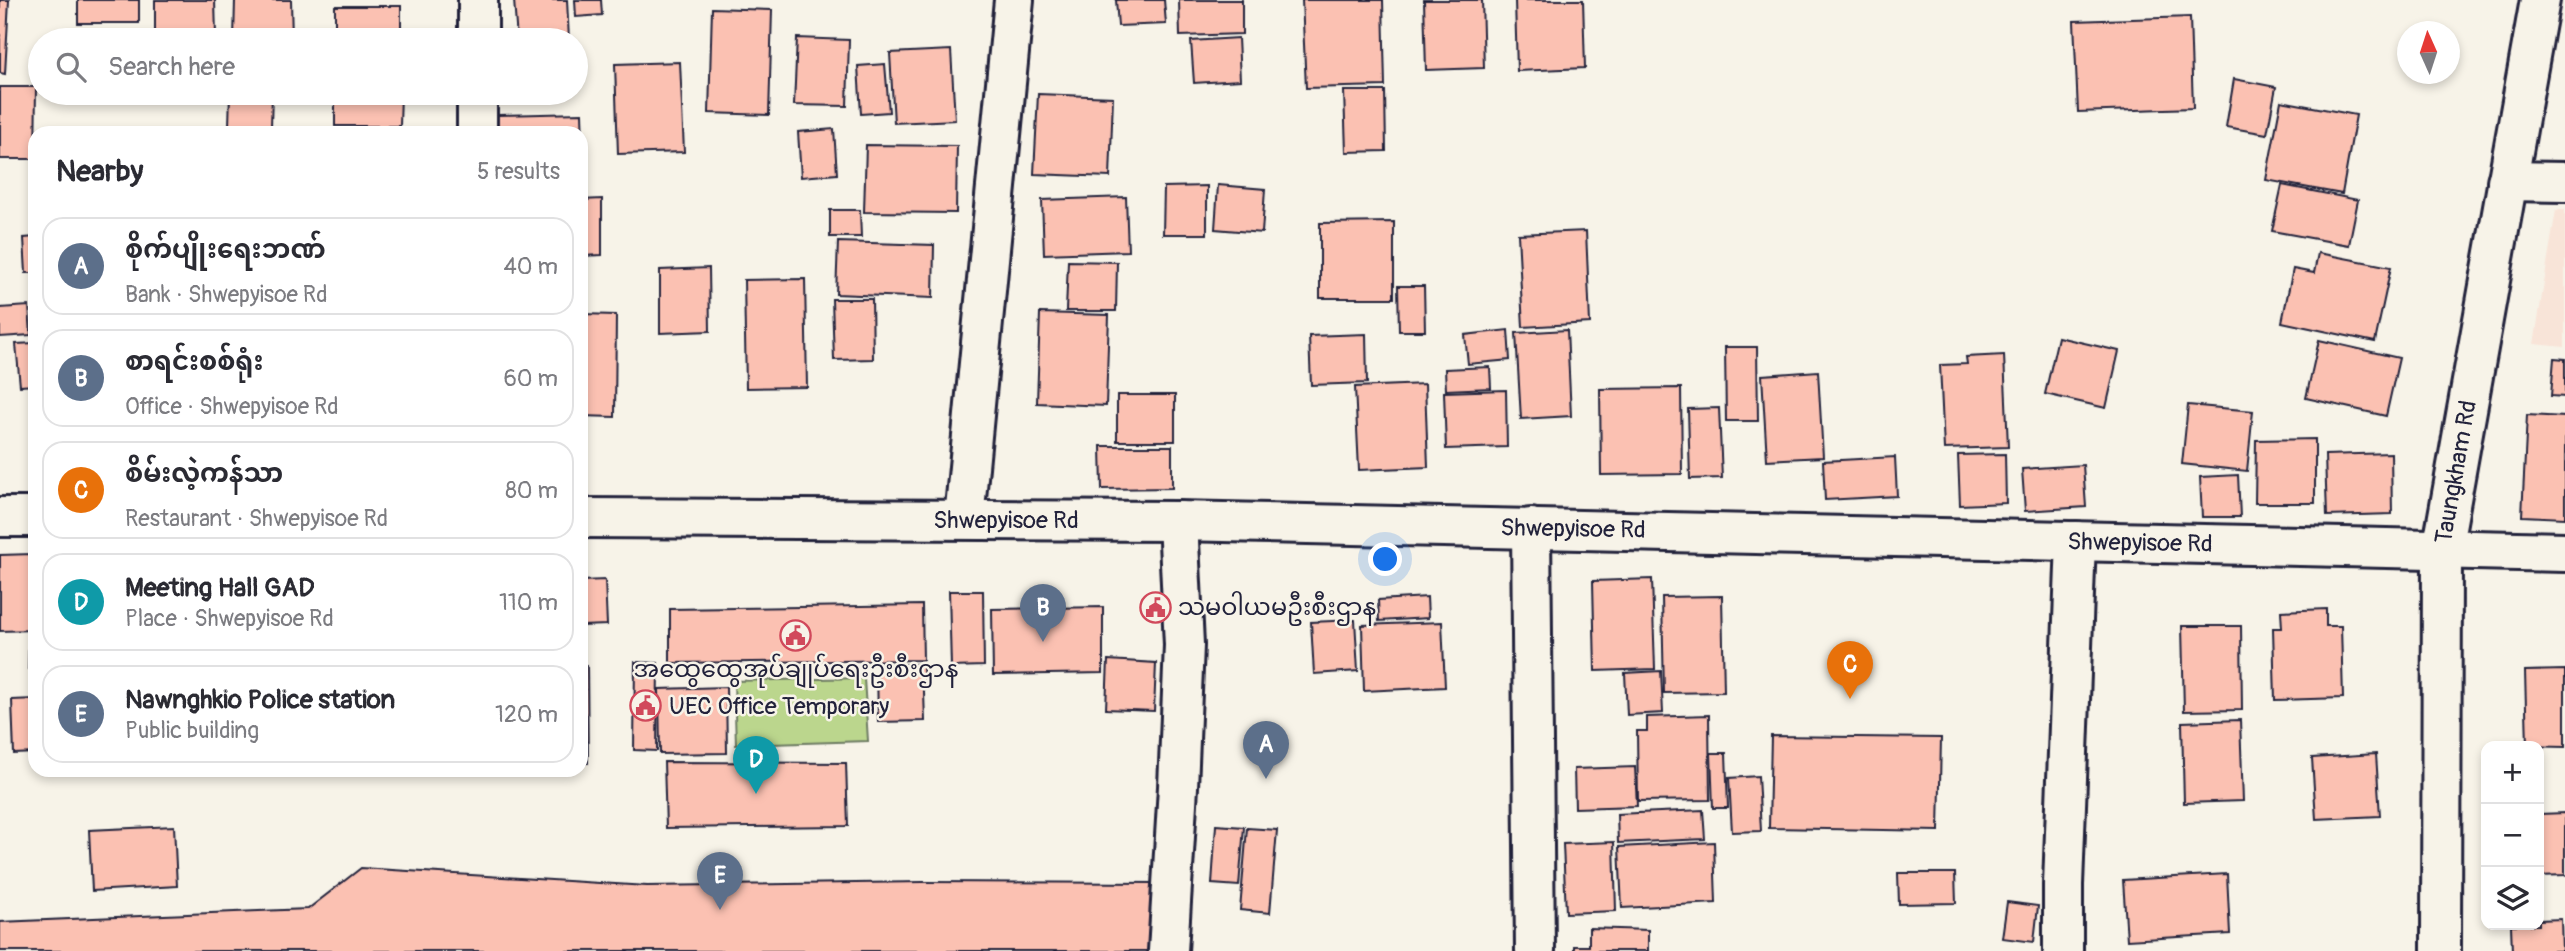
<!DOCTYPE html>
<html lang="en">
<head>
<meta charset="utf-8">
<style>
	body { margin:0; font-family:Pangolin,"Noto Sans Myanmar",sans-serif; background:#f7f7f7; color:#2b2b33 }
	.controls { position:absolute; right:21px; bottom:21px; display:grid; overflow:hidden; border-radius:14px; box-shadow:0 4px 10px #0003 }
	.controls button { width:63px; height:63px; display:grid; place-items:center; padding:0; border:0; border-bottom:2px solid #e1e1e2; background:#fff; color:#2b2b33; font:35px sans-serif }
	.compass { position:absolute; left:2397px; top:21px; width:63px; height:63px; border-radius:50%; background:#fff; box-shadow:0 4px 10px #0003; rotate:357deg }
	.you { position:absolute; left:1386px; top:560px; width:24px; height:24px; margin:-18px; border:5px solid #fff; border-radius:50%; background:#1a73e8; box-shadow:0 0 0 10px #1a73e833 }
	.badge { display:grid; place-items:center; width:46px; height:46px; border-radius:50%; background:#d93025; color:#fff; font-size:23px; font-weight:700 }
	.pin { position:absolute; translate:-50% -58px; filter:drop-shadow(0 2px 4px #0008) }
	.pin::after { content:''; position:absolute; top:37px; width:24px; height:21px; background:inherit; clip-path:polygon(0 0,100% 0,50% 100%) }
	.list { margin:0; padding:0; list-style:none }
	h2 { display:flex; justify-content:space-between; align-items:center; height:91px; margin:0; padding:0 28px; font-size:30px }
	h2 small { font-size:23px; font-weight:400; color:#7c7c81 }
	.list li { display:grid; grid-template-columns:46px 1fr auto; gap:21px; align-items:center; box-sizing:border-box; height:98px; margin:0 14px 14px; padding:0 14px; border:2px solid #e1e1e2; border-radius:21px }
	.list b { display:block; font-size:26px; white-space:nowrap }
	.list p { margin:0; font-size:23px; white-space:nowrap; color:#7c7c81 }
	.list em { font-size:23px; font-style:normal; color:#7c7c81 }
	.icon { flex:none; width:38px; height:38px; fill:none; stroke:currentColor; stroke-width:2; stroke-linecap:round; stroke-linejoin:round }
	.map { position:relative; flex:none; width:2565px; height:951px; overflow:hidden }
	.search { position:absolute; background:#fff; box-shadow:0 4px 10px #0003; left:28px; top:28px; width:560px; height:77px; display:flex; align-items:center; gap:18px; box-sizing:border-box; padding:0 24px; border-radius:38px; color:#7c7c81; font-size:26px }
	.panel { position:absolute; background:#fff; box-shadow:0 4px 10px #0003; left:28px; top:126px; width:560px; height:651px; border-radius:21px }
	.map>svg:first-child { display:block }
</style>
</head>
<body>
<div class="map">
<svg width="2565" height="951" viewBox="0 0 2565 951">
	<rect width="100%" height="100%" fill="#f7f3e8"/>
	<filter id="ink" filterUnits="userSpaceOnUse"><feTurbulence type="fractalNoise" baseFrequency=".0143" numOctaves="2"/><feDisplacementMap in="SourceGraphic" scale="14" xChannelSelector="R" yChannelSelector="G"/><feConvolveMatrix kernelMatrix="1 2 1 2 8 2 1 2 1" color-interpolation-filters="sRGB"/></filter>
	<g filter="url(#ink)">
		<path fill="#f8e4d8" d="M 2556,210 L 2565,210 L 2565,347 L 2534,344 Z"/>
		<path fill="#bbd68d" stroke="#6e7c64" stroke-width="2" d="M 864,678 L 868,741 L 736,745 L 734,681 Z"/>
		<g fill="#fbc1b2" stroke="#22223b" stroke-width="2">
			<path d="M 0,0 L 9,0 L 5,74 L 0,73 Z"/>
			<rect x="78" y="0" width="61" height="23"/>
			<path d="M 155,0 L 215,0 L 216,36 L 155,36 Z"/>
			<path d="M 235,0 L 291,0 L 292,40 L 234,40 Z"/>
			<path d="M 514,0 L 567,0 L 569,40 L 517,40 Z"/>
			<path d="M 575,0 L 601,0 L 602,15 L 576,17 Z"/>
			<path d="M 1116,0 L 1164,0 L 1166,24 L 1118,26 Z"/>
			<path d="M 1179,0 L 1242,0 L 1242,34 L 1180,36 Z"/>
			<path d="M 1302,0 L 1383,0 L 1385,86 L 1306,88 Z"/>
			<path d="M 1424,0 L 1482,0 L 1484,68 L 1426,70 Z"/>
			<path d="M 1515,0 L 1583,0 L 1585,68 L 1517,71 Z"/>
			<rect x="335" y="6" width="66" height="34"/>
			<path d="M 712,8 L 772,10 L 769,115 L 709,113 Z"/>
			<path d="M 2190,17 L 2193,108 L 2078,112 L 2074,21 Z"/>
			<path d="M 797,38 L 849,40 L 847,106 L 794,105 Z"/>
			<path d="M 1238,38 L 1240,80 L 1194,83 L 1191,41 Z"/>
			<path d="M 951,50 L 955,120 L 894,123 L 890,53 Z"/>
			<path d="M 680,62 L 684,152 L 618,154 L 615,64 Z"/>
			<path d="M 885,64 L 889,112 L 861,114 L 858,66 Z"/>
			<path d="M 2234,79 L 2276,87 L 2267,134 L 2226,127 Z"/>
			<path d="M 0,87 L 36,87 L 35,159 L 0,159 Z"/>
			<path d="M 1344,91 L 1385,91 L 1386,151 L 1346,152 Z"/>
			<path d="M 230,93 L 272,93 L 271,127 L 229,126 Z"/>
			<path d="M 335,93 L 401,93 L 400,126 L 335,126 Z"/>
			<path d="M 1038,94 L 1113,97 L 1110,177 L 1034,174 Z"/>
			<path d="M 2281,101 L 2356,115 L 2342,194 L 2266,180 Z"/>
			<path d="M 582,113 L 584,171 L 581,171 L 581,133 L 498,133 L 498,115 Z"/>
			<path d="M 834,129 L 837,174 L 801,177 L 798,132 Z"/>
			<path d="M 866,145 L 957,146 L 956,213 L 864,212 Z"/>
			<path d="M 1218,185 L 1265,189 L 1262,233 L 1215,229 Z"/>
			<path d="M 2282,185 L 2358,200 L 2349,245 L 2272,231 Z"/>
			<path d="M 1207,186 L 1207,234 L 1163,234 L 1164,187 Z"/>
			<path d="M 1126,197 L 1128,251 L 1044,254 L 1042,200 Z"/>
			<path d="M 602,199 L 602,255 L 581,256 L 581,200 Z"/>
			<path d="M 830,210 L 860,210 L 861,237 L 830,237 Z"/>
			<path d="M 1394,222 L 1394,298 L 1320,298 L 1320,223 Z"/>
			<path d="M 1586,231 L 1590,323 L 1523,327 L 1518,234 Z"/>
			<path d="M 35,237 L 35,273 L 26,273 L 24,238 Z"/>
			<path d="M 838,242 L 934,245 L 933,298 L 836,294 Z"/>
			<path d="M 2318,253 L 2391,267 L 2375,342 L 2282,322 L 2293,269 L 2314,273 Z"/>
			<path d="M 1068,261 L 1117,262 L 1116,311 L 1066,311 Z"/>
			<path d="M 709,268 L 710,331 L 660,333 L 660,270 Z"/>
			<path d="M 805,279 L 807,387 L 746,388 L 744,280 Z"/>
			<path d="M 1398,286 L 1424,286 L 1425,331 L 1399,331 Z"/>
			<path d="M 832,299 L 872,299 L 873,359 L 834,360 Z"/>
			<path d="M 29,306 L 31,335 L 0,337 L 0,308 Z"/>
			<path d="M 1040,313 L 1109,315 L 1106,406 L 1037,403 Z"/>
			<path d="M 581,314 L 616,315 L 615,417 L 581,416 Z"/>
			<path d="M 1508,330 L 1510,360 L 1468,364 L 1465,335 Z"/>
			<path d="M 1567,330 L 1571,416 L 1521,419 L 1516,333 Z"/>
			<path d="M 1366,334 L 1367,383 L 1311,385 L 1309,336 Z"/>
			<path d="M 2058,337 L 2119,351 L 2106,408 L 2045,394 Z"/>
			<path d="M 2319,340 L 2399,358 L 2386,416 L 2306,398 Z"/>
			<path d="M 35,343 L 35,385 L 20,386 L 16,344 Z"/>
			<path d="M 1725,347 L 1757,347 L 1758,421 L 1726,421 Z"/>
			<path d="M 2004,355 L 2008,447 L 1944,449 L 1940,365 L 1967,364 L 1966,357 Z"/>
			<path d="M 2554,358 L 2565,359 L 2565,397 L 2551,396 Z"/>
			<path d="M 1490,367 L 1491,388 L 1446,390 L 1445,369 Z"/>
			<path d="M 1818,371 L 1823,457 L 1767,460 L 1762,375 Z"/>
			<path d="M 1425,384 L 1428,467 L 1359,470 L 1355,387 Z"/>
			<path d="M 1681,388 L 1682,474 L 1601,475 L 1600,389 Z"/>
			<path d="M 1506,390 L 1507,447 L 1446,449 L 1444,392 Z"/>
			<rect x="1117" y="395" width="58" height="46"/>
			<path d="M 2188,405 L 2253,411 L 2247,471 L 2182,464 Z"/>
			<path d="M 1719,408 L 1722,478 L 1690,479 L 1688,409 Z"/>
			<path d="M 2527,415 L 2565,417 L 2565,518 L 2522,516 Z"/>
			<path d="M 2315,439 L 2315,503 L 2255,503 L 2256,440 Z"/>
			<path d="M 1101,446 L 1172,446 L 1172,488 L 1102,489 Z"/>
			<path d="M 2391,453 L 2392,514 L 2327,516 L 2325,455 Z"/>
			<path d="M 2005,454 L 2006,503 L 1960,505 L 1958,455 Z"/>
			<path d="M 1895,457 L 1897,496 L 1825,500 L 1823,461 Z"/>
			<path d="M 2083,465 L 2086,507 L 2025,511 L 2022,469 Z"/>
			<path d="M 2238,475 L 2240,517 L 2202,517 L 2200,477 Z"/>
			<path d="M 32,554 L 34,630 L 0,631 L 0,555 Z"/>
			<path d="M 1652,579 L 1655,669 L 1595,671 L 1593,581 Z"/>
			<path d="M 605,580 L 607,625 L 581,626 L 581,581 Z"/>
			<path d="M 949,591 L 983,591 L 984,666 L 951,667 Z"/>
			<path d="M 1722,596 L 1724,692 L 1664,693 L 1662,597 Z"/>
			<path d="M 1427,597 L 1428,618 L 1379,621 L 1378,600 Z"/>
			<path d="M 922,605 L 923,660 L 670,663 L 670,609 Z"/>
			<path d="M 1103,607 L 1103,673 L 993,675 L 992,609 Z"/>
			<path d="M 2326,609 L 2326,626 L 2341,626 L 2343,698 L 2275,700 L 2273,628 L 2282,628 L 2281,611 Z"/>
			<path d="M 1355,620 L 1358,671 L 1314,674 L 1311,622 Z"/>
			<path d="M 1442,622 L 1445,687 L 1364,691 L 1362,625 Z"/>
			<path d="M 2182,626 L 2241,626 L 2242,710 L 2184,711 Z"/>
			<path d="M 29,637 L 35,637 L 35,669 L 28,669 Z"/>
			<path d="M 1108,660 L 1156,663 L 1154,711 L 1106,709 Z"/>
			<path d="M 635,662 L 658,663 L 657,751 L 634,750 Z"/>
			<path d="M 923,664 L 925,721 L 878,722 L 877,665 Z"/>
			<path d="M 581,666 L 587,666 L 588,763 L 581,763 Z"/>
			<path d="M 2565,670 L 2565,747 L 2527,746 L 2525,671 Z"/>
			<path d="M 1661,671 L 1663,713 L 1627,715 L 1625,673 Z"/>
			<path d="M 726,687 L 727,753 L 660,754 L 659,689 Z"/>
			<path d="M 35,699 L 35,753 L 14,754 L 12,700 Z"/>
			<path d="M 1709,715 L 1710,800 L 1638,801 L 1637,731 L 1647,731 L 1647,717 Z"/>
			<path d="M 2240,720 L 2243,801 L 2184,803 L 2182,722 Z"/>
			<path d="M 1771,736 L 1941,738 L 1939,831 L 1769,828 Z"/>
			<path d="M 1711,753 L 1726,753 L 1728,808 L 1713,808 Z"/>
			<path d="M 2376,754 L 2380,816 L 2316,819 L 2312,758 Z"/>
			<path d="M 664,762 L 846,763 L 848,826 L 666,828 Z"/>
			<path d="M 1635,767 L 1637,806 L 1575,808 L 1574,769 Z"/>
			<path d="M 1758,776 L 1761,831 L 1732,832 L 1729,778 Z"/>
			<path d="M 1703,810 L 1705,839 L 1618,843 L 1617,814 Z"/>
			<path d="M 2565,813 L 2565,875 L 2539,876 L 2539,814 Z"/>
			<path d="M 1216,825 L 1244,827 L 1239,886 L 1212,884 Z"/>
			<path d="M 174,826 L 177,886 L 92,891 L 89,830 Z"/>
			<path d="M 1247,828 L 1277,830 L 1270,913 L 1240,910 Z"/>
			<path d="M 1614,842 L 1616,911 L 1566,913 L 1563,844 Z"/>
			<path d="M 1714,842 L 1716,903 L 1622,908 L 1619,847 Z"/>
			<path d="M 361,868 L 647,886 L 923,882 L 1159,883 L 1157,951 L 0,951 L 0,922 L 308,909 Z"/>
			<path d="M 1898,873 L 1955,873 L 1956,903 L 1899,904 Z"/>
			<path d="M 2227,874 L 2230,934 L 2127,940 L 2123,880 Z"/>
			<path d="M 2007,902 L 2038,906 L 2034,942 L 2002,938 Z"/>
			<path d="M 2561,919 L 2562,951 L 2512,951 L 2511,925 L 2539,925 L 2539,920 Z"/>
			<path d="M 1589,928 L 1648,930 L 1648,951 L 1574,951 L 1574,946 L 1589,946 Z"/>
		</g>
		<g fill="none" stroke-linecap="round" stroke-linejoin="round">
			<defs>
				<g id="minor">
					<path d="M 478,40 L 478,0"/>
					<path d="M 477,133 L 477,93"/>
					<path d="M 2507,181 L 2565,182"/>
					<path d="M 0,517 L 35,517"/>
					<path d="M 581,518 L 1178,521 L 2565,552"/>
					<path d="M 964,519 L 1014,0"/>
					<path d="M 1531,528 L 1535,951"/>
					<path d="M 1168,951 L 1178,787 L 1184,645 L 1178,521"/>
					<path d="M 2063,951 L 2063,885 L 2076,541"/>
					<path d="M 2441,951 L 2442,550 L 2540,0"/>
				</g>
			</defs>
			<use href="#minor" stroke="#22223b" stroke-width="44"/>
			<use href="#minor" stroke="#f7f3e8" stroke-width="38"/>
		</g>
	</g>
	<defs>
		<symbol id="civic-ring" viewBox="-11 -11 22 22"><circle r="9.5" fill="#f7f3e8" stroke="#d1495b" stroke-width="1.5"/><path d="M-.6-6.5H3V-4.5H.6V-3L4-1V1h2V6H-6V1h2V-1L-.6-3ZM-1.2 2.5V6h2.4V2.5Z" fill="#d1495b"/></symbol>
	</defs>
	<g fill-rule="evenodd">
		<use href="#civic-ring" x="1138" y="590" width="35" height="35"/>
		<use href="#civic-ring" x="778" y="618" width="35" height="35"/>
		<use href="#civic-ring" x="628" y="688" width="35" height="35"/>
	</g>
	<g text-anchor="middle" dominant-baseline="central" stroke-width="5" stroke-linejoin="round" paint-order="stroke">
		<g font-size="24" fill="#22223b" stroke="#f7f3e8">
			<text transform="translate(2456 472) rotate(-80)">Taungkham Rd</text>
			<text x="1006" y="520">Shwepyisoe Rd</text>
			<text transform="translate(1573 529) rotate(1)">Shwepyisoe Rd</text>
			<text transform="translate(2140 543) rotate(1)">Shwepyisoe Rd</text>
		</g>
		<g font-size="24" fill="#22223b" stroke="#f7f3e8" text-anchor="start">
			<text x="1178" y="607">သမဝါယမဦးစီးဌာန</text>
			<text x="796" y="669" text-anchor="middle">အထွေထွေအုပ်ချုပ်ရေးဦးစီးဌာန</text>
			<text x="669" y="706">UEC Office Temporary</text>
		</g>
	</g>
</svg>
<div class="controls">
<button>+</button>
<button>−</button>
<button><svg class="icon" aria-label="layers" viewBox="0 0 24 24"><path d="M12 4l9 5-9 5-9-5zM3 14l9 5 9-5"/></svg></button>
</div>
<svg class="compass" viewBox="-18 -18 36 36"><path d="M0-13l5 13h-10z" fill="#e53935"/><path d="M0 13l5-13h-10z" fill="#7c7c81"/></svg>
<div class="you"></div>
<div class="pin badge" style="left:1266px;top:779px;background:#5c6f8a">A</div>
<div class="pin badge" style="left:1043px;top:642px;background:#5c6f8a">B</div>
<div class="pin badge" style="left:1850px;top:699px;background:#e8710a">C</div>
<div class="pin badge" style="left:756px;top:794px;background:#0f9aa8">D</div>
<div class="pin badge" style="left:720px;top:910px;background:#5c6f8a">E</div>
<div class="search"><svg class="icon" aria-label="search" viewBox="0 0 24 24"><circle cx="10" cy="10" r="6"/><path d="M15 15l6 6"/></svg>Search here</div>
<section class="panel">
<h2>Nearby<small>5 results</small></h2>
<ul class="list">
<li><span class="badge" style="background:#5c6f8a">A</span><div><b>စိုက်ပျိုးရေးဘဏ်</b><p>Bank · Shwepyisoe Rd</p></div><em>40 m</em></li>
<li><span class="badge" style="background:#5c6f8a">B</span><div><b>စာရင်းစစ်ရုံး</b><p>Office · Shwepyisoe Rd</p></div><em>60 m</em></li>
<li><span class="badge" style="background:#e8710a">C</span><div><b>စိမ်းလဲ့ကန်သာ</b><p>Restaurant · Shwepyisoe Rd</p></div><em>80 m</em></li>
<li><span class="badge" style="background:#0f9aa8">D</span><div><b>Meeting Hall GAD</b><p>Place · Shwepyisoe Rd</p></div><em>110 m</em></li>
<li><span class="badge" style="background:#5c6f8a">E</span><div><b>Nawnghkio Police station</b><p>Public building</p></div><em>120 m</em></li>
</ul>
</section>
</div>
</body>
</html>
